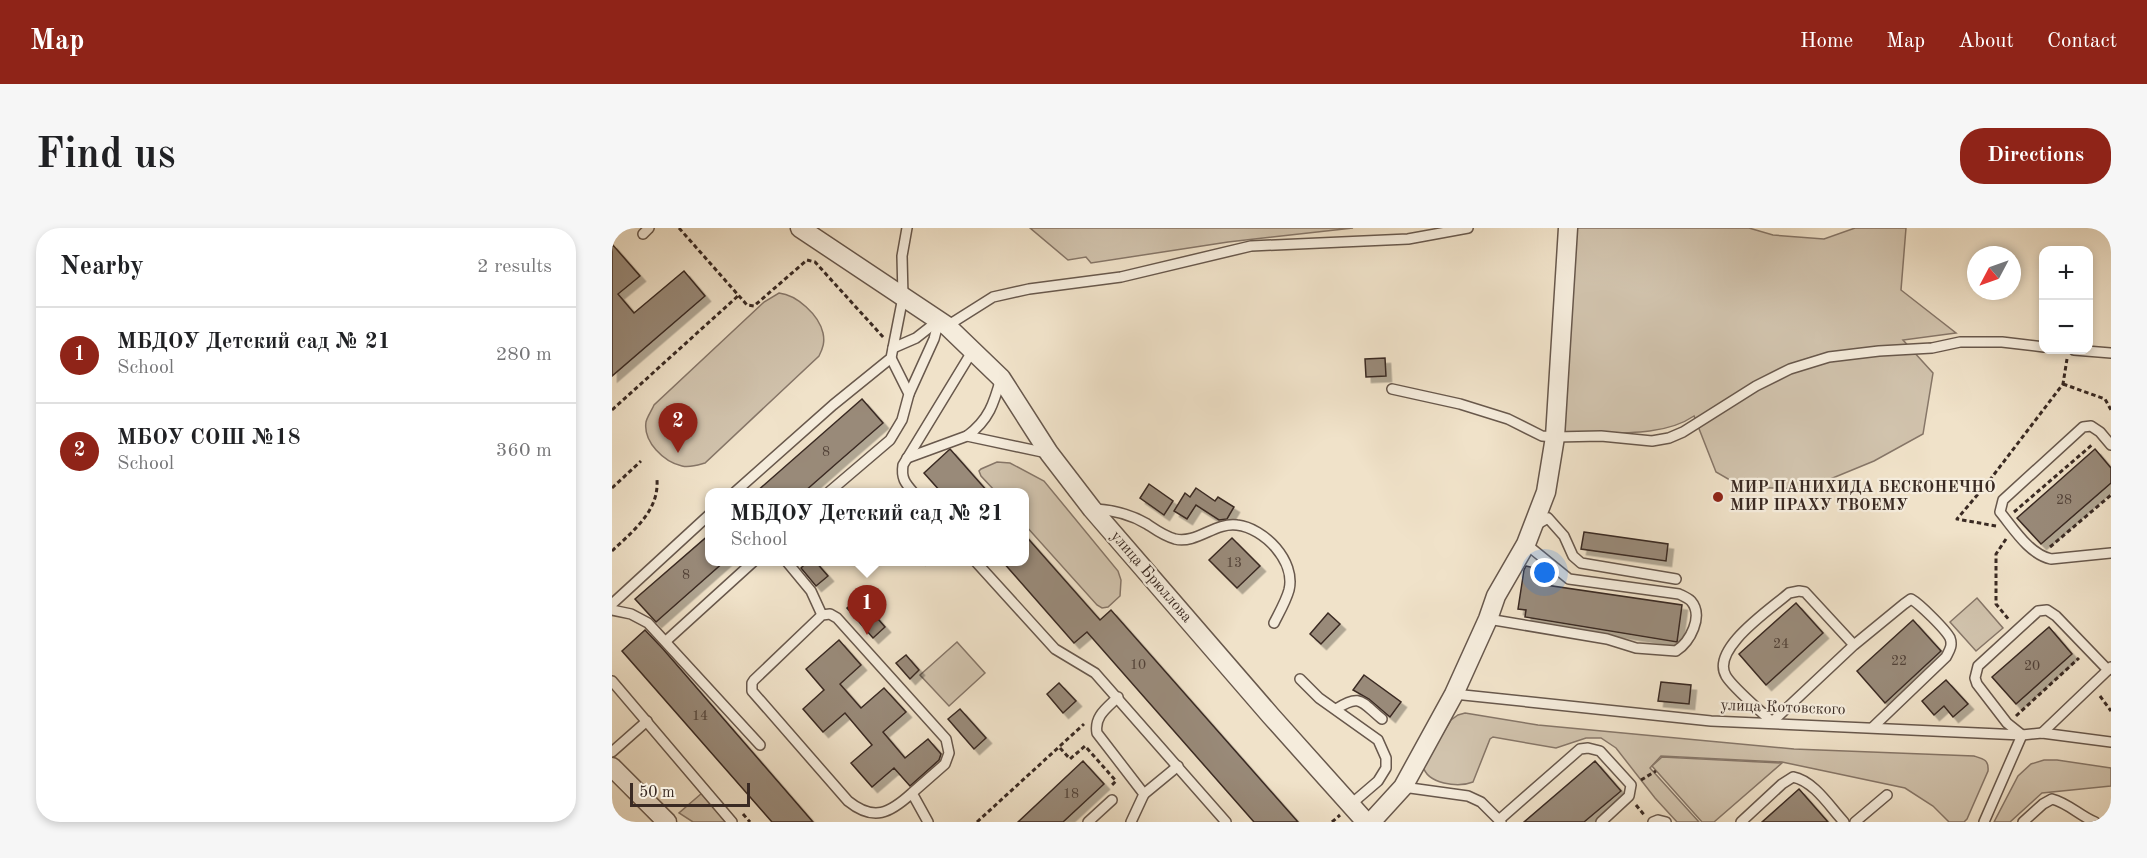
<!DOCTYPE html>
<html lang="en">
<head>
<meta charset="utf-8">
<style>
	body { margin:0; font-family:"Old Standard TT",serif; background:#f6f6f6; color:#202124 }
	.controls { position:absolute; right:18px; top:18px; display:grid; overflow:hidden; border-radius:12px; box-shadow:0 3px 9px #0003 }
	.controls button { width:54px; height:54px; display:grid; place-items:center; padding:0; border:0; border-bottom:2px solid #e0e0e0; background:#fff; color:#202124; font:30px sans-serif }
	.compass { position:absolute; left:1355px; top:18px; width:54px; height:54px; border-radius:50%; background:#fff; box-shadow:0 3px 9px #0003; rotate:229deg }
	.scale { position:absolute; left:18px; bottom:15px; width:120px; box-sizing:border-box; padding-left:6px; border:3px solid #3a2a23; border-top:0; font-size:16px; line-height:21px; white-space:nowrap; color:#3a2a23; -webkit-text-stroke:4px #f5ecdc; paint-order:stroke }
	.you { position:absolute; left:933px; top:345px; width:21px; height:21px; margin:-15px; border:4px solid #fff; border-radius:50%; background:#1a73e8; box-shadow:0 0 0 9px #1a73e833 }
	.badge { display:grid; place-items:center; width:39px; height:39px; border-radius:50%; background:#8f2418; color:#fff; font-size:20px; font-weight:700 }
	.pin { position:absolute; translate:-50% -50px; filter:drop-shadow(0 2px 3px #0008) }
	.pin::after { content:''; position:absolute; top:32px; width:21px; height:18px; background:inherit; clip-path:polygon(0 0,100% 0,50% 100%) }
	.popup { position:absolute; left:93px; top:260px; width:324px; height:78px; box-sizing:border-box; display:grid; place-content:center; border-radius:12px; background:#fff; filter:drop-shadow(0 2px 4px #0005); font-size:20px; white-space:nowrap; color:#757577 }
	.popup b { font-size:22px; color:#202124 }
	.popup::after { content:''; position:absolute; left:50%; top:100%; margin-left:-12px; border:12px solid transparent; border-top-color:#fff }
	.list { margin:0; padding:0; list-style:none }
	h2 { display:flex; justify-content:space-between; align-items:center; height:78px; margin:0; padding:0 24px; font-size:26px }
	h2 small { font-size:20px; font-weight:400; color:#757577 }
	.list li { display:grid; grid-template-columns:39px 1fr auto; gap:18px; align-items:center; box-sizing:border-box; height:96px; padding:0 24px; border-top:2px solid #e0e0e0 }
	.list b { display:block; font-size:22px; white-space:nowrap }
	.list p { margin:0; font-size:20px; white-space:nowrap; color:#757577 }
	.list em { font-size:20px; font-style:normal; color:#757577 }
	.map { position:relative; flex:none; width:1499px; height:594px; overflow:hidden; border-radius:24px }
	header { display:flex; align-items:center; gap:36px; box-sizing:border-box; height:84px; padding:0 30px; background:#8f2418; color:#fff }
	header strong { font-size:28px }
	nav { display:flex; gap:33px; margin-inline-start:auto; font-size:21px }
	.intro { display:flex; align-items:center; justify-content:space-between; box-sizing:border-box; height:144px; padding:0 36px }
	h1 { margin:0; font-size:42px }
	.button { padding:15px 27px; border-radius:24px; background:#8f2418; color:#fff; font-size:21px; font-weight:700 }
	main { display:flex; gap:36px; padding:0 36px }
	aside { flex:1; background:#fff; border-radius:24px; box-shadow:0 3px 9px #0003 }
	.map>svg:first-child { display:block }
</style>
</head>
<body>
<header>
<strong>Map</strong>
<nav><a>Home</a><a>Map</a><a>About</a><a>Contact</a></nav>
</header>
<div class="intro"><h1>Find us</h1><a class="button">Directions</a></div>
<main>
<aside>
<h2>Nearby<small>2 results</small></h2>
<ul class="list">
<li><span class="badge">1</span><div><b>МБДОУ Детский сад № 21</b><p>School</p></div><em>280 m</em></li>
<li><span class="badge">2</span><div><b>МБОУ СОШ №18</b><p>School</p></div><em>360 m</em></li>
</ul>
</aside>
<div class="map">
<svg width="1499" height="594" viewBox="0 0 1499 594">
	<defs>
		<filter id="shadow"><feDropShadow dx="5.5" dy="5.5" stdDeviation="0" flood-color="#0004"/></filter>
	</defs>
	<rect width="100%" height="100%" fill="#f0e2c9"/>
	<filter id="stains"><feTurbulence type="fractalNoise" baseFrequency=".00333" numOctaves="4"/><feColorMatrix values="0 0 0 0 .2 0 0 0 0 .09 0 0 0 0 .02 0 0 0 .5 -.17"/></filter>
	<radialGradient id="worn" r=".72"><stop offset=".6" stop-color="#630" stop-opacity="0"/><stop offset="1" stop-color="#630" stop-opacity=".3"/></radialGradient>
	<g fill="#d1c3ad" stroke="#867668" stroke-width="1.5">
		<path d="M 418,0 L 741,0 L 616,14 L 479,35 L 474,29 L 456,32 Z"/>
		<path d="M 964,0 L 1137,0 L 1161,7 L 1212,11 L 1243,0 L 1294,0 L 1289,62 L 1344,105 L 1291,112 L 1321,145 L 1311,206 L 1262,233 L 1194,261 L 1130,259 L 1104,244 L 1082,188 C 1050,210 998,204 960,206 L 952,203 Z"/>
		<path d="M 167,65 C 185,67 207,87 211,105 C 213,114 211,120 207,128 L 93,235 C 86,237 78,240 70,238 C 52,234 31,214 34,194 C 35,189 40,182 42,177 L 152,74 Z"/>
		<path d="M 385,234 L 398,235 L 432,253 L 506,343 L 509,352 L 508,368 L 496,379 L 490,380 L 485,377 L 413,297 L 412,264 L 384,264 L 369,248 L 367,243 L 369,241 Z"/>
		<path d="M 1365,370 L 1391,400 L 1364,423 L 1338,394 Z"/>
		<path d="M 345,414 L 373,445 L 337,478 L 308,447 Z"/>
		<path d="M 853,485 L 926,497 L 1182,521 L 1362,528 C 1372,531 1377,532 1376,543 L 1355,591 L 1352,594 L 1337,594 L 1321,578 L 1293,560 L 1170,534 L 1049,528 L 1038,540 L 1087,594 L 1065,594 L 1043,570 L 1004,520 L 989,510 L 974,510 L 944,520 L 881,509 L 878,511 L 861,554 C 846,560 815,556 811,538 L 839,492 L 846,487 Z"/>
		<path d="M 1050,529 L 1170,535 L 1102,594 L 1090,594 L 1040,538 Z"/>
		<path d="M 1432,532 L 1445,532 L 1499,540 L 1499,558 L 1430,565 L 1398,594 L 1382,594 L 1406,548 L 1419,536 Z"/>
		<path d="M 90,565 L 114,594 L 81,594 L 67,585 Z"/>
	</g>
	<g fill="#998a79" stroke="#3a2a23" stroke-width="1.5" filter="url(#shadow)">
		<path d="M 0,16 L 28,48 L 6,66 L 22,85 L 72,43 L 93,68 L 0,148 Z"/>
		<path d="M 773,130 L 774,148 L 754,149 L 753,131 Z"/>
		<path d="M 250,171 L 271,195 L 225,235 L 192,264 L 144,264 Z"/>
		<path d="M 338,221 L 376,264 L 329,264 L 312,245 Z"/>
		<path d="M 1483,221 L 1499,240 L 1499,255 L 1429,316 L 1405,290 Z"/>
		<path d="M 537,256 L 561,273 L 552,287 L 528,270 Z"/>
		<path d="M 584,260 L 603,273 L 606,269 L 622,279 L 615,291 L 607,292 L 584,277 L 575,291 L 562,283 L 573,265 L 578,269 Z"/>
		<path d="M 972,304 L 1056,316 L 1054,333 L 969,321 Z"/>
		<path d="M 98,306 L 98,333 L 113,333 L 44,394 L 23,371 Z"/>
		<path d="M 412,306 L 488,392 L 499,382 L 686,594 L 642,594 L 475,404 L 462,415 L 390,333 L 412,333 Z"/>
		<path d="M 620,310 L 648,338 L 625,360 L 597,332 Z"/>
		<path d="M 196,333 L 203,333 L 216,348 L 204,358 L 189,340 Z"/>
		<path d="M 914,338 L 936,343 L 934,357 L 1070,377 L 1065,414 L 913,389 L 914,382 L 906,381 L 912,342 Z"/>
		<path d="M 247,369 L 273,399 L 261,410 L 235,380 Z"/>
		<path d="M 1184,375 L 1211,405 L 1154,457 L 1127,426 Z"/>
		<path d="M 716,385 L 728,396 L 709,416 L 698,406 Z"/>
		<path d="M 1301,392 L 1329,423 L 1273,475 L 1245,443 Z"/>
		<path d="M 1437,399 L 1460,426 L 1404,476 L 1380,449 Z"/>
		<path d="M 33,402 L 51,421 L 201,594 L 160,594 L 10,423 Z"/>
		<path d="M 227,412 L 249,437 L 228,456 L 249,480 L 272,460 L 294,484 L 271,504 L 293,530 L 316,511 L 329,526 L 327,532 L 298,558 L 282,540 L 260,559 L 239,535 L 260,517 L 233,485 L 211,504 L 191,481 L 212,462 L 194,441 Z"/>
		<path d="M 294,427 L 307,442 L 298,451 L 284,435 Z"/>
		<path d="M 752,447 L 789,474 L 778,489 L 757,471 L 741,462 Z"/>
		<path d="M 1334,452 L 1356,476 L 1341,489 L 1332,478 L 1322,487 L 1310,473 Z"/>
		<path d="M 1049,454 L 1079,457 L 1077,476 L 1046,473 Z"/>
		<path d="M 447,455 L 464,473 L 451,485 L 435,466 Z"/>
		<path d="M 348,481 L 374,510 L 362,521 L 336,491 Z"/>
		<path d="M 471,533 L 492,556 L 451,594 L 406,594 Z"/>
		<path d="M 983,533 L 1009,563 L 972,594 L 912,594 Z"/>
		<path d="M 1187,561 L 1216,594 L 1150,594 Z"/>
	</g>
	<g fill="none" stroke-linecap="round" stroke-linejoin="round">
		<defs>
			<g id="service">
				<path d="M 31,6 L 37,0"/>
				<path d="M 335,98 L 381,69 L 417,61 L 509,49 L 639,18 L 796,11 L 856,0"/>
				<path d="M 281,120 L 304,110 L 327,92"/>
				<path d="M 1462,122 L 1499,125"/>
				<path d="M 780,161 L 848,176 L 896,191 L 930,208 L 943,209 L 989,208 L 1040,213 L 1057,210 L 1071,204 L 1144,158 L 1178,141 L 1217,129 L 1267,123 L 1320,120 L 1348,114 L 1390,114 L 1432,119"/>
				<path d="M 297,166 L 322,111 L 327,92"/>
				<path d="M 355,208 C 377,192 382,175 389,150"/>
				<path d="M 1499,217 L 1488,204 L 1479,198 L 1471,199 L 1391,272 L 1388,284 C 1402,301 1417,326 1439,331 L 1499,325"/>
				<path d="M 295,230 L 355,208 L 435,225"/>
				<path d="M 123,264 L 221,177 L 279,130 L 291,69 L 290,28 L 295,0"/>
				<path d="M 217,264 L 278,212 L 290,192 L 297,166 L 279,130"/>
				<path d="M 301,264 C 293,255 289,250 291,237 L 361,122"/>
				<path d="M 483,281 C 502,282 518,286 535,296 C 544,302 552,308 563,311 C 585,316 603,294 625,297 C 652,300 684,333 677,362 C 674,373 667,385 662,395"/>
				<path d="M 922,298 L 936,290 L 952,308 L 961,328 L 969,335 L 1064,351"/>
				<path d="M 175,334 L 199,363 L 210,387"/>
				<path d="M 364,334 L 443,421 L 483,445 L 614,594"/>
				<path d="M 0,376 L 98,286"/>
				<path d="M 0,382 L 19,386 L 36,395 L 148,517"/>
				<path d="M 876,391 L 995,411 L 1024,420 L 1064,423 C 1078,414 1092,388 1079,373 C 1076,370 1071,368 1067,366 L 957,351 L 914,316"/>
				<path d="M 54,413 L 141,334"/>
				<path d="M 1242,417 L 1193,364 L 1187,363 L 1177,365 C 1159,381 1098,421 1114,448 C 1121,460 1149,483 1160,494 L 1242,417 L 1292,376 L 1299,371 C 1308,376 1334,402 1338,410 C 1341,418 1337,423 1334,429 L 1261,499"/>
				<path d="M 688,451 L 707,470 L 766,512 L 774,530 L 774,540 L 766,553 L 738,577"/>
				<path d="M 0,453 L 120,594"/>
				<path d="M 842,466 L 1099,493 L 1410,507 L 1430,505 L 1499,514"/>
				<path d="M 506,469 C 495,480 482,488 485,505 L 532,566 L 519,594"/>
				<path d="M 724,481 C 749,465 749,474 770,491"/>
				<path d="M 1430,505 L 1499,439"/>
				<path d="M 0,524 L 35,493"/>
				<path d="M 791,559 L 856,568 L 869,574 L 889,594"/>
				<path d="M 300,565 C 278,585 262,594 236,573 L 140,463 L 140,455 L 142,452 L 210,387 L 218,386 L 225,390 L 334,511 L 337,525 L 333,536 L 300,565 L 316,594"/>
				<path d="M 532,566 L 566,538"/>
				<path d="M 887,592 L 968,521 L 976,520 L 988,523 L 1019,557 L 1017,568 L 989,594"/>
				<path d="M 476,594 L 500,572"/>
				<path d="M 1041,594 L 1046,592 L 1054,594"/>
				<path d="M 1129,594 L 1170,556 L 1181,549 C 1202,553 1218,579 1232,594"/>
				<path d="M 1243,594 L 1275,567"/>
				<path d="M 1372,594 L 1410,507 L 1395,495 L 1365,456 L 1363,450 L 1366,438 L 1426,383 L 1435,382 L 1444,388 L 1496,442"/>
				<path d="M 1411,594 L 1431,576 L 1440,571 C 1456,575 1468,588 1483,594"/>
			</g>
			<g id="minor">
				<path d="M 188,0 L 335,98 L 389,150 L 437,225 L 480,281 L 659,488 L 754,594"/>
				<path d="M 0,539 L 55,594"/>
				<path d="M 759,594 L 791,559 L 842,466 L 876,391 L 884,368 L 914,316 L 934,264 L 943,209 L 956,0"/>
			</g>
		</defs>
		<use href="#service" stroke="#68584c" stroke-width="12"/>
		<use href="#minor" stroke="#68584c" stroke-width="21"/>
		<g stroke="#3a2a23" stroke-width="3" stroke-dasharray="4.5 3" stroke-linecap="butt">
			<path d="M 67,0 L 135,77 L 142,78 L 195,32 L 203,34 L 272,110"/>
			<path d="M 1451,156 L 1493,171 L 1499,182"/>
			<path d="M 0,182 L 127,67"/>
			<path d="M 0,260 L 29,233"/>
			<path d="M 1402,284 L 1481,216"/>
			<path d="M 1384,298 L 1345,291 L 1377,253 L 1451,156 L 1455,131"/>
			<path d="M 1394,311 L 1384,326 L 1384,376 L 1398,393"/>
			<path d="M 1438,319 L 1499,267"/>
			<path d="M 0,323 C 21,303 47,283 45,252"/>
			<path d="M 311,334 L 315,338 L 320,334"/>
			<path d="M 1488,468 L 1499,483"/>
			<path d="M 1404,488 L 1467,430"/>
			<path d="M 448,520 L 458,531 L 473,518 L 504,553 L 498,559"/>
			<path d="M 1029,552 L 1044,543"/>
			<path d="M 1024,577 L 1033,588"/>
			<path d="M 131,586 L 138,594"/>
			<path d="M 365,594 L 472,496"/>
			<path d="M 720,594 L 728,587"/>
		</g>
		<use href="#service" stroke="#f5ecdc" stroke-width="9"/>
		<use href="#minor" stroke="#f5ecdc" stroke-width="18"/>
	</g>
	<circle fill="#8f2418" stroke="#f5ecdc" stroke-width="2" cx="1106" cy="269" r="6"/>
	<g text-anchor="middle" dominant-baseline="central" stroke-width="4.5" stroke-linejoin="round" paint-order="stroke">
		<g font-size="14" fill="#524238">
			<text x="214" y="224">8</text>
			<text x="1452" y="272">28</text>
			<text x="622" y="335">13</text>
			<text x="74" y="347">8</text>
			<text x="1169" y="416">24</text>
			<text x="1287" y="433">22</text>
			<text x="526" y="437">10</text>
			<text x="1420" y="438">20</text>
			<text x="88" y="488">14</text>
			<text x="459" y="566">18</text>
		</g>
		<g font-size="16" font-weight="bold" fill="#3a2a23" stroke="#f5ecdc" text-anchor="start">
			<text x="1118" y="260">МИР ПАНИХИДА БЕСКОНЕЧНО<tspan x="1118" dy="18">МИР ПРАХУ ТВОЕМУ</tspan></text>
		</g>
		<g font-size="16" fill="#3a2a23" stroke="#f5ecdc">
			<text transform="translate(539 349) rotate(49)">улица Брюллова</text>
			<text transform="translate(1171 480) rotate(2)">улица Котовского</text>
		</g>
	</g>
	<rect width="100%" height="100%" filter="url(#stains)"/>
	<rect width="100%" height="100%" fill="url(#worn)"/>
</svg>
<div class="controls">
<button>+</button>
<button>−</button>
</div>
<svg class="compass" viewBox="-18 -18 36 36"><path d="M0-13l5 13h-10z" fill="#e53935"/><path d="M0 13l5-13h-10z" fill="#757577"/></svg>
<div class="scale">50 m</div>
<div class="you"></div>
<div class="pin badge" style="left:255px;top:407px">1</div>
<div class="popup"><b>МБДОУ Детский сад № 21</b>School</div>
<div class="pin badge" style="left:66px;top:225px">2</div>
</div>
</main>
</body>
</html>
